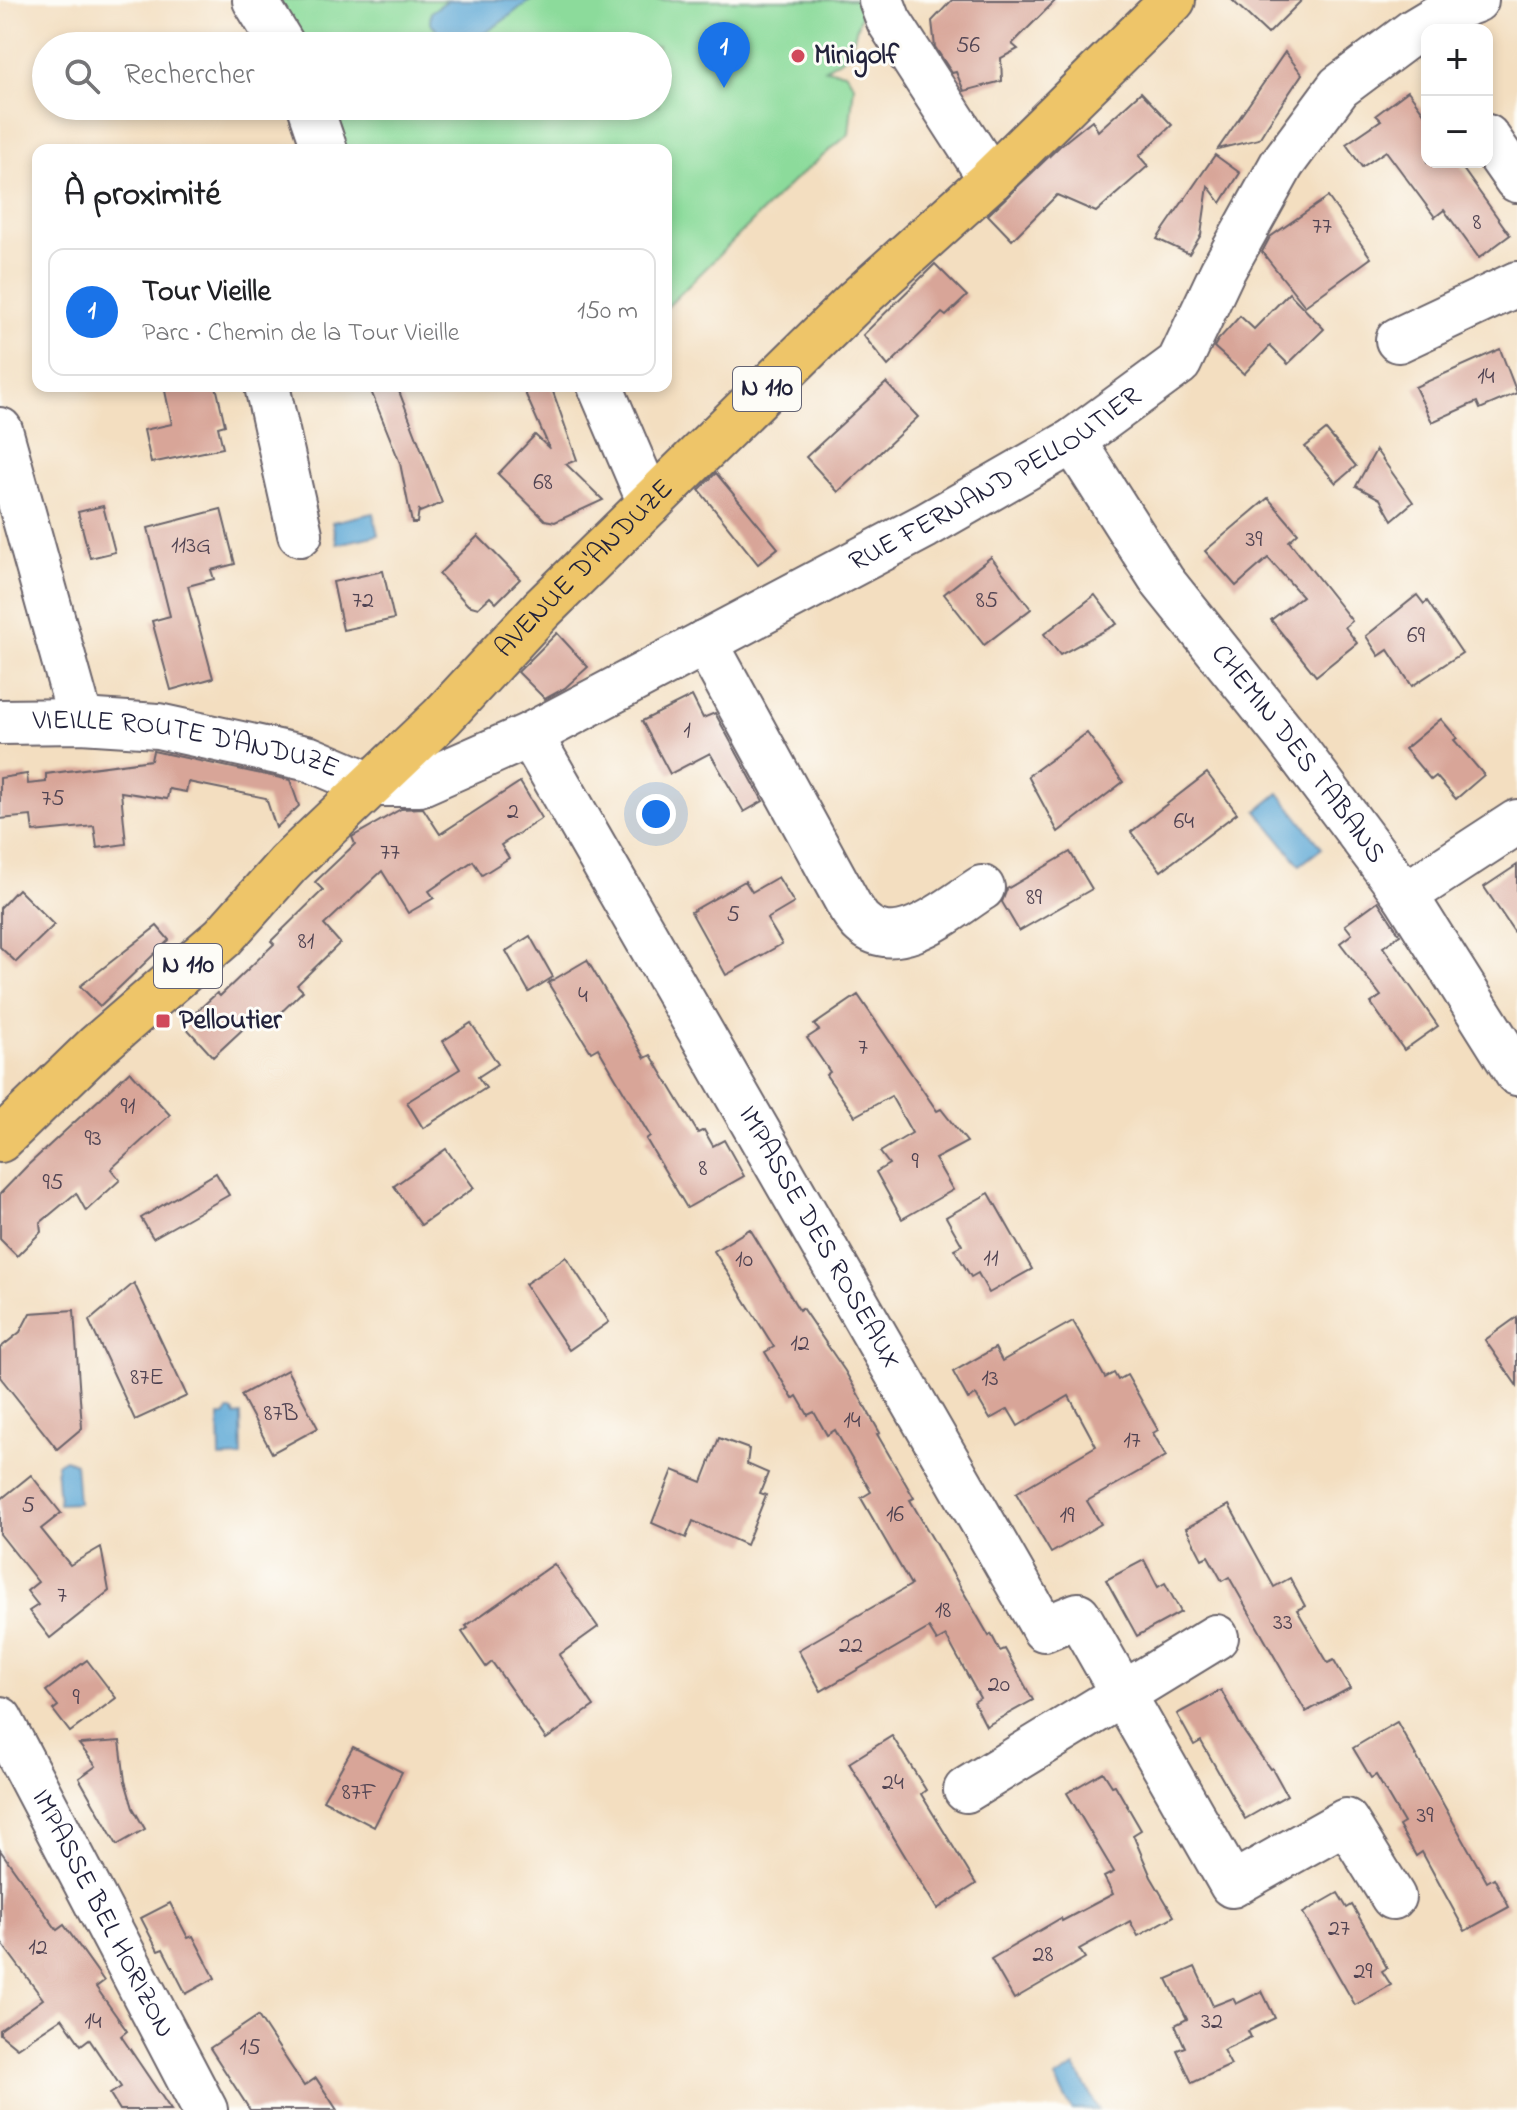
<!DOCTYPE html>
<html lang="fr">
<head>
<meta charset="utf-8">
<style>
	body { margin:0; font-family:"Indie Flower",sans-serif; background:#f6f6f6; color:#202124 }
	.controls { position:absolute; right:24px; top:24px; display:grid; overflow:hidden; border-radius:16px; box-shadow:0 4px 12px #0003 }
	.controls button { width:72px; height:72px; display:grid; place-items:center; padding:0; border:0; border-bottom:2px solid #e0e0e0; background:#fff; color:#202124; font:40px sans-serif }
	.you { position:absolute; left:656px; top:814px; width:28px; height:28px; margin:-20px; border:6px solid #fff; border-radius:50%; background:#1a73e8; box-shadow:0 0 0 12px #1a73e833 }
	.badge { display:grid; place-items:center; width:52px; height:52px; border-radius:50%; background:#1a73e8; color:#fff; font-size:26px; font-weight:700 }
	.pin { position:absolute; translate:-50% -66px; filter:drop-shadow(0 2px 4px #0008) }
	.pin::after { content:''; position:absolute; top:42px; width:28px; height:24px; background:inherit; clip-path:polygon(0 0,100% 0,50% 100%) }
	.list { margin:0; padding:0; list-style:none }
	h2 { display:flex; justify-content:space-between; align-items:center; height:104px; margin:0; padding:0 32px; font-size:34px }
	h2 small { font-size:26px; font-weight:400; color:#757577 }
	.list li { display:grid; grid-template-columns:52px 1fr auto; gap:24px; align-items:center; box-sizing:border-box; height:128px; margin:0 16px 16px; padding:0 16px; border:2px solid #e0e0e0; border-radius:16px }
	.list b { display:block; font-size:30px; white-space:nowrap }
	.list p { margin:0; font-size:26px; white-space:nowrap; color:#757577 }
	.list em { font-size:26px; font-style:normal; color:#757577 }
	.icon { flex:none; width:44px; height:44px; fill:none; stroke:currentColor; stroke-width:2; stroke-linecap:round; stroke-linejoin:round }
	.map { position:relative; flex:none; width:1517px; height:2110px; overflow:hidden }
	.search { position:absolute; background:#fff; box-shadow:0 4px 12px #0003; left:32px; top:32px; width:640px; height:88px; display:flex; align-items:center; gap:20px; box-sizing:border-box; padding:0 28px; border-radius:44px; color:#757577; font-size:30px }
	.panel { position:absolute; background:#fff; box-shadow:0 4px 12px #0003; left:32px; top:144px; width:640px; height:248px; border-radius:16px }
	.map>svg:first-child { display:block }
</style>
</head>
<body>
<div class="map">
<svg width="1517" height="2110" viewBox="0 0 1517 2110">
	<rect width="100%" height="100%" fill="#fdfcf7"/>
	<filter id="ink" filterUnits="userSpaceOnUse"><feTurbulence type="fractalNoise" baseFrequency=".0125" numOctaves="2"/><feDisplacementMap in="SourceGraphic" scale="16" xChannelSelector="R" yChannelSelector="G"/><feConvolveMatrix kernelMatrix="1 2 1 2 8 2 1 2 1" color-interpolation-filters="sRGB"/></filter>
	<filter id="wash" filterUnits="userSpaceOnUse"><feTurbulence type="fractalNoise" baseFrequency=".006" numOctaves="4" result="noise"/><feDisplacementMap in="SourceGraphic" scale="32" xChannelSelector="R" yChannelSelector="G"/><feGaussianBlur stdDeviation="1.8" result="paint"/><feColorMatrix in="noise" values="0 0 0 0 0 0 0 0 0 0 0 0 0 0 0 0 0 1.4 0 .05"/><feComposite in="paint" operator="in"/></filter>
	<g filter="url(#wash)">
		<rect width="100%" height="100%" fill="#f3dec0"/>
		<path fill="#8cdb9b" stroke="#577e6b" stroke-width="2" d="M 265,0 L 865,0 L 849,54 L 825,69 L 845,72 L 854,85 L 849,134 L 793,181 L 666,308 L 666,150 L 337,150 L 322,106 L 658,106 L 658,46 L 291,46 Z"/>
		<g fill="#5ea9d6" stroke="#406688" stroke-width="2">
			<path d="M 448,0 L 531,0 C 506,16 481,45 448,42 L 430,23 L 431,12 Z"/>
			<path d="M 373,513 L 378,535 L 337,544 L 332,522 Z"/>
			<path d="M 1279,793 L 1322,848 L 1300,865 L 1257,811 Z"/>
			<path d="M 228,1411 L 233,1411 L 235,1416 L 241,1415 L 242,1457 L 220,1458 L 219,1416 L 224,1416 Z"/>
			<path d="M 65,1459 L 75,1463 L 78,1503 L 59,1504 L 56,1464 Z"/>
			<path d="M 1075,2067 L 1099,2110 L 1072,2110 L 1055,2079 Z"/>
		</g>
		<g id="blocks">
			<g fill="#d8a598">
				<path d="M 952,0 L 1056,0 L 1012,44 L 1018,49 L 1001,58 L 1002,81 L 964,91 L 956,72 L 952,73 L 935,47 L 932,21 Z"/>
				<path d="M 1232,0 L 1302,0 L 1268,34 Z"/>
				<path d="M 1285,52 L 1302,74 L 1267,126 L 1259,139 L 1218,149 Z"/>
				<path d="M 1408,91 L 1427,117 L 1427,162 L 1458,162 L 1510,235 L 1479,258 L 1444,210 L 1435,217 L 1386,151 L 1362,167 L 1346,144 L 1381,120 L 1376,115 Z"/>
				<path d="M 1141,92 L 1172,125 L 1139,156 L 1148,166 L 1096,212 L 1057,195 L 1012,240 L 988,215 L 1061,145 L 1092,120 L 1098,131 Z"/>
				<path d="M 1215,155 L 1240,173 L 1221,203 L 1208,186 L 1201,235 L 1189,254 L 1157,239 Z"/>
				<path d="M 1328,197 L 1371,258 L 1305,306 L 1262,252 L 1270,237 Z"/>
				<path d="M 935,264 L 967,296 L 946,316 L 942,313 L 888,366 L 863,335 Z"/>
				<path d="M 1289,293 L 1324,329 L 1288,364 L 1270,346 L 1244,374 L 1214,347 L 1218,340 L 1240,316 L 1254,329 Z"/>
				<path d="M 1500,349 L 1517,393 L 1480,409 L 1477,402 L 1472,404 L 1432,422 L 1415,387 Z"/>
				<path d="M 886,383 L 918,417 L 838,492 L 806,457 Z"/>
				<path d="M 164,386 L 216,386 L 225,425 L 218,427 L 223,448 L 151,463 L 144,430 L 172,424 Z"/>
				<path d="M 369,386 L 397,386 L 442,503 L 420,512 L 419,509 L 417,523 L 412,523 L 400,463 Z"/>
				<path d="M 522,386 L 551,386 L 577,460 L 566,464 L 603,500 L 555,522 L 545,520 L 498,474 L 535,435 L 550,449 Z"/>
				<path d="M 1326,430 L 1356,466 L 1336,483 L 1305,447 Z"/>
				<path d="M 1376,450 L 1413,502 L 1392,520 L 1380,499 L 1356,486 Z"/>
				<path d="M 716,473 L 778,548 L 758,564 L 699,490 Z"/>
				<path d="M 1268,498 L 1298,533 L 1289,541 L 1352,621 L 1345,627 L 1357,643 L 1316,676 L 1271,620 L 1302,596 L 1268,558 L 1236,586 L 1205,551 Z"/>
				<path d="M 103,506 L 115,552 L 90,558 L 78,512 Z"/>
				<path d="M 221,509 L 235,564 L 211,570 L 214,579 L 188,586 L 213,678 L 171,690 L 152,621 L 170,616 L 148,528 Z"/>
				<path d="M 478,536 L 520,579 L 496,603 L 490,597 L 478,608 L 468,605 L 439,574 Z"/>
				<path d="M 991,557 L 1031,609 L 984,645 L 944,594 Z"/>
				<path d="M 383,571 L 394,619 L 343,630 L 333,582 Z"/>
				<path d="M 1095,595 L 1117,624 L 1060,655 L 1044,634 Z"/>
				<path d="M 1417,595 L 1424,604 L 1427,601 L 1462,653 L 1412,686 L 1388,650 L 1379,656 L 1366,636 Z"/>
				<path d="M 557,633 L 588,667 L 565,688 L 545,699 L 518,672 Z"/>
				<path d="M 692,696 L 703,718 L 715,713 L 763,801 L 744,812 L 710,753 L 670,774 L 642,721 Z"/>
				<path d="M 1441,719 L 1457,738 L 1454,740 L 1484,775 L 1456,799 L 1436,776 L 1431,780 L 1405,749 Z"/>
				<path d="M 1087,733 L 1123,782 L 1058,832 L 1028,776 Z"/>
				<path d="M 153,751 L 290,780 L 299,806 L 276,828 L 266,798 L 188,782 L 186,792 L 169,789 L 167,799 L 121,792 L 126,844 L 97,848 L 94,826 L 33,832 L 31,816 L 0,819 L 0,778 L 27,774 L 28,784 L 46,782 L 46,774 L 151,760 Z"/>
				<path d="M 1207,773 L 1237,813 L 1161,871 L 1131,832 Z"/>
				<path d="M 520,782 L 542,818 L 501,845 L 509,858 L 482,875 L 473,861 L 429,891 L 434,898 L 408,913 L 382,871 L 324,925 L 340,943 L 297,985 L 303,991 L 268,1025 L 258,1015 L 213,1057 L 183,1024 L 217,993 L 220,996 L 274,944 L 271,941 L 323,890 L 315,882 L 355,844 L 352,837 L 401,809 L 423,808 L 440,834 Z"/>
				<path d="M 1070,852 L 1092,889 L 1019,931 L 1002,902 L 1007,889 Z"/>
				<path d="M 1517,865 L 1517,936 L 1484,887 Z"/>
				<path d="M 778,877 L 794,903 L 767,919 L 782,944 L 726,975 L 691,912 L 745,881 L 752,892 Z"/>
				<path d="M 18,889 L 54,925 L 16,962 L 0,947 L 0,908 Z"/>
				<path d="M 1378,901 L 1400,935 L 1383,947 L 1438,1026 L 1404,1050 L 1371,1003 L 1381,996 L 1340,943 L 1352,934 L 1345,925 Z"/>
				<path d="M 157,926 L 169,940 L 100,1006 L 80,986 Z"/>
				<path d="M 530,936 L 553,977 L 529,992 L 506,951 Z"/>
				<path d="M 587,960 L 645,1058 L 651,1055 L 698,1133 L 704,1130 L 713,1146 L 724,1140 L 744,1176 L 687,1208 L 646,1139 L 650,1136 L 598,1048 L 591,1052 L 548,983 Z"/>
				<path d="M 858,995 L 937,1111 L 941,1109 L 967,1142 L 935,1159 L 953,1190 L 902,1219 L 876,1172 L 889,1164 L 880,1152 L 912,1133 L 891,1096 L 855,1116 L 826,1075 L 830,1072 L 807,1038 L 819,1030 L 814,1025 Z"/>
				<path d="M 471,1023 L 498,1064 L 478,1077 L 486,1088 L 423,1128 L 407,1102 L 460,1069 L 443,1041 Z"/>
				<path d="M 130,1071 L 170,1115 L 111,1169 L 120,1180 L 86,1211 L 76,1193 L 40,1223 L 41,1232 L 17,1256 L 0,1239 L 0,1194 L 27,1166 Z"/>
				<path d="M 446,1149 L 474,1188 L 421,1225 L 394,1186 Z"/>
				<path d="M 216,1173 L 229,1195 L 153,1238 L 141,1218 Z"/>
				<path d="M 989,1193 L 1032,1269 L 989,1293 L 978,1273 L 971,1277 L 954,1249 L 962,1245 L 946,1217 Z"/>
				<path d="M 750,1229 L 799,1310 L 802,1308 L 845,1371 L 880,1433 L 877,1434 L 914,1498 L 910,1500 L 989,1636 L 991,1634 L 1000,1651 L 1005,1649 L 1033,1700 L 986,1726 L 974,1702 L 980,1698 L 946,1636 L 937,1641 L 929,1628 L 821,1691 L 798,1650 L 911,1585 L 861,1498 L 871,1492 L 835,1430 L 827,1435 L 814,1412 L 808,1415 L 797,1396 L 793,1399 L 765,1352 L 774,1347 L 714,1251 Z"/>
				<path d="M 566,1257 L 609,1322 L 569,1350 L 525,1284 Z"/>
				<path d="M 134,1283 L 187,1396 L 135,1420 L 89,1321 Z"/>
				<path d="M 74,1310 L 82,1428 L 57,1449 L 0,1377 L 0,1348 L 20,1332 L 30,1313 Z"/>
				<path d="M 1517,1317 L 1517,1386 L 1485,1340 Z"/>
				<path d="M 1073,1321 L 1105,1378 L 1114,1373 L 1118,1380 L 1127,1375 L 1158,1430 L 1153,1433 L 1166,1456 L 1087,1501 L 1101,1524 L 1051,1553 L 1016,1493 L 1096,1446 L 1069,1396 L 1018,1426 L 1008,1409 L 990,1419 L 976,1395 L 968,1399 L 953,1372 L 995,1348 L 1002,1361 Z"/>
				<path d="M 287,1370 L 318,1428 L 272,1453 L 241,1395 Z"/>
				<path d="M 719,1438 L 749,1449 L 747,1464 L 768,1473 L 760,1493 L 766,1495 L 746,1545 L 693,1521 L 686,1538 L 652,1523 L 673,1470 L 702,1482 Z"/>
				<path d="M 31,1475 L 61,1513 L 41,1529 L 70,1565 L 101,1547 L 109,1591 L 50,1638 L 29,1611 L 38,1605 L 27,1591 L 38,1582 L 0,1534 L 0,1500 Z"/>
				<path d="M 1229,1505 L 1274,1587 L 1290,1578 L 1305,1606 L 1297,1610 L 1328,1663 L 1334,1660 L 1350,1688 L 1306,1712 L 1229,1577 L 1222,1581 L 1208,1556 L 1202,1559 L 1186,1528 Z"/>
				<path d="M 1144,1560 L 1158,1587 L 1165,1583 L 1181,1612 L 1137,1636 L 1106,1580 Z"/>
				<path d="M 554,1564 L 598,1627 L 559,1655 L 594,1706 L 546,1739 L 492,1662 L 486,1667 L 462,1632 L 468,1628 L 466,1626 Z"/>
				<path d="M 87,1660 L 116,1698 L 70,1732 L 53,1710 L 58,1706 L 46,1691 Z"/>
				<path d="M 1221,1690 L 1244,1732 L 1270,1769 L 1272,1768 L 1287,1795 L 1245,1819 L 1201,1741 L 1194,1745 L 1177,1714 Z"/>
				<path d="M 1397,1722 L 1487,1882 L 1494,1878 L 1509,1907 L 1465,1931 L 1422,1852 L 1416,1856 L 1399,1826 L 1404,1823 L 1376,1775 L 1371,1778 L 1353,1748 Z"/>
				<path d="M 892,1736 L 926,1790 L 921,1794 L 976,1884 L 937,1909 L 849,1763 Z"/>
				<path d="M 120,1741 L 125,1781 L 133,1808 L 145,1829 L 117,1845 L 79,1778 L 96,1766 L 79,1744 Z"/>
				<path d="M 353,1747 L 402,1772 L 374,1827 L 323,1800 Z"/>
				<path d="M 1103,1772 L 1112,1786 L 1115,1785 L 1141,1830 L 1133,1835 L 1151,1877 L 1174,1916 L 1138,1936 L 1130,1921 L 1079,1949 L 1085,1958 L 1014,1999 L 991,1959 L 1061,1918 L 1062,1921 L 1113,1894 L 1104,1877 L 1114,1872 L 1067,1793 Z"/>
				<path d="M 0,1850 L 57,1930 L 64,1925 L 104,1981 L 96,1987 L 127,2031 L 121,2036 L 171,2110 L 120,2110 L 110,2094 L 121,2087 L 89,2039 L 81,2045 L 62,2018 L 17,2048 L 0,2034 L 0,2030 L 43,1999 L 0,1941 Z"/>
				<path d="M 1338,1893 L 1347,1908 L 1352,1905 L 1370,1936 L 1387,1968 L 1382,1971 L 1391,1985 L 1355,2005 L 1303,1913 Z"/>
				<path d="M 170,1903 L 188,1938 L 193,1936 L 215,1978 L 186,1994 L 163,1949 L 158,1951 L 141,1918 Z"/>
				<path d="M 1195,1967 L 1213,2006 L 1233,1998 L 1236,2004 L 1262,1991 L 1275,2018 L 1248,2031 L 1251,2037 L 1223,2050 L 1231,2065 L 1192,2083 L 1177,2050 L 1185,2047 L 1175,2025 L 1187,2019 L 1167,1979 Z"/>
				<path d="M 258,2016 L 304,2086 L 316,2078 L 337,2110 L 250,2110 L 210,2048 Z"/>
			</g>
		</g>
	</g>
	<g filter="url(#ink)">
		<use href="#blocks" fill-opacity="0" stroke="#6b646a" stroke-width="2"/>
		<g fill="none" stroke-linecap="round" stroke-linejoin="round">
			<defs>
				<g id="minor">
					<path d="M 255,0 L 283,46"/>
					<path d="M 881,0 L 889,21 L 991,179"/>
					<path d="M 310,106 L 325,150"/>
					<path d="M 1487,137 L 1517,180"/>
					<path d="M 1398,340 L 1517,284"/>
					<path d="M 267,386 L 300,534"/>
					<path d="M 600,386 L 650,503"/>
					<path d="M 0,430 L 81,721"/>
					<path id="s1" d="M 1073,441 L 1163,582 L 1287,737 L 1405,895 L 1517,1073"/>
					<path d="M 705,642 L 850,907 C 854,912 857,919 862,923 C 898,956 950,908 982,888"/>
					<path id="s2" d="M 0,722 L 81,721 L 158,726 L 310,759 L 369,784 L 419,784 L 530,735 L 925,526 L 1073,441 L 1179,363 L 1222,272 L 1282,164 L 1339,87 L 1414,31 L 1449,10 L 1476,0"/>
					<path id="s3" d="M 530,735 L 1044,1629 L 1078,1615 L 1232,1885 L 1346,1821 L 1393,1897"/>
					<path d="M 1405,895 L 1517,822"/>
					<path id="s4" d="M 0,1719 L 205,2110"/>
					<path d="M 966,1790 L 1216,1637"/>
				</g>
				<g id="major">
					<path id="s5" d="M 0,1140 L 96,1047 L 223,937 L 288,864 L 442,717 L 541,610 L 857,300 L 991,179 L 1173,0"/>
				</g>
			</defs>
			<use href="#minor" stroke="#6b646a" stroke-width="48"/>
			<use href="#major" stroke="#6b646a" stroke-width="48"/>
			<use href="#minor" stroke="#fff" stroke-width="44"/>
			<use href="#major" stroke="#eec569" stroke-width="44"/>
		</g>
	</g>
	<g fill="#d1495b" stroke="#fdfcf7" stroke-width="3">
		<circle cx="798" cy="56" r="8"/>
		<rect x="155" y="1013" width="16" height="16" rx="4"/>
	</g>
	<g text-anchor="middle" dominant-baseline="central" stroke-width="6" stroke-linejoin="round" paint-order="stroke">
		<g font-size="24" fill="#504352">
			<text x="968" y="46">56</text>
			<text x="1477" y="223">8</text>
			<text x="1322" y="227">77</text>
			<text x="1486" y="377">14</text>
			<text x="543" y="483">68</text>
			<text x="1254" y="540">39</text>
			<text x="191" y="546">113G</text>
			<text x="363" y="601">72</text>
			<text x="987" y="601">85</text>
			<text x="1416" y="636">69</text>
			<text x="687" y="731">1</text>
			<text x="53" y="799">75</text>
			<text x="513" y="812">2</text>
			<text x="1184" y="822">64</text>
			<text x="390" y="853">77</text>
			<text x="1034" y="898">89</text>
			<text x="733" y="915">5</text>
			<text x="306" y="942">81</text>
			<text x="583" y="996">4</text>
			<text x="863" y="1048">7</text>
			<text x="128" y="1107">91</text>
			<text x="93" y="1139">93</text>
			<text x="915" y="1162">9</text>
			<text x="703" y="1169">8</text>
			<text x="53" y="1183">95</text>
			<text x="991" y="1259">11</text>
			<text x="744" y="1260">10</text>
			<text x="800" y="1344">12</text>
			<text x="147" y="1378">87E</text>
			<text x="990" y="1379">13</text>
			<text x="281" y="1414">87B</text>
			<text x="852" y="1421">14</text>
			<text x="1132" y="1441">17</text>
			<text x="28" y="1506">5</text>
			<text x="895" y="1515">16</text>
			<text x="1067" y="1516">19</text>
			<text x="62" y="1596">7</text>
			<text x="943" y="1611">18</text>
			<text x="1283" y="1623">33</text>
			<text x="851" y="1646">22</text>
			<text x="999" y="1685">20</text>
			<text x="76" y="1698">9</text>
			<text x="893" y="1783">24</text>
			<text x="359" y="1793">87F</text>
			<text x="1425" y="1816">39</text>
			<text x="1339" y="1929">27</text>
			<text x="38" y="1948">12</text>
			<text x="1043" y="1955">28</text>
			<text x="1363" y="1972">29</text>
			<text x="93" y="2022">14</text>
			<text x="1212" y="2022">32</text>
			<text x="250" y="2048">15</text>
		</g>
		<g fill="#fdfcf7" stroke="#646373" stroke-width="2">
			<rect x="733" y="367" width="68" height="44" rx="6"/>
			<rect x="154" y="944" width="68" height="44" rx="6"/>
		</g>
		<g font-size="26" font-weight="bold" fill="#22223b">
			<text x="767" y="389">N 110</text>
			<text x="188" y="966">N 110</text>
		</g>
		<g font-size="28" font-weight="bold" fill="#22223b" stroke="#fdfcf7" text-anchor="start">
			<text x="814" y="56">Minigolf</text>
			<text x="179" y="1021">Pelloutier</text>
		</g>
		<g font-size="28" fill="#22223b" stroke="#fdfcf7">
			<text stroke="none"><textPath href="#s2" startOffset="1080">RUE FERNAND PELLOUTIER</textPath></text>
			<text stroke="none"><textPath href="#s5" startOffset="818">AVENUE D'ANDUZE</textPath></text>
			<text stroke="none"><textPath href="#s2" startOffset="188">VIEILLE ROUTE D'ANDUZE</textPath></text>
			<text stroke="none"><textPath href="#s1" startOffset="386">CHEMIN DES TABANS</textPath></text>
			<text stroke="none"><textPath href="#s3" startOffset="580">IMPASSE DES ROSEAUX</textPath></text>
			<text stroke="none"><textPath href="#s4" startOffset="220">IMPASSE BEL HORIZON</textPath></text>
		</g>
	</g>
</svg>
<div class="controls">
<button>+</button>
<button>−</button>
</div>
<div class="you"></div>
<div class="pin badge" style="left:724px;top:88px">1</div>
<div class="search"><svg class="icon" aria-label="search" viewBox="0 0 24 24"><circle cx="10" cy="10" r="6"/><path d="M15 15l6 6"/></svg>Rechercher</div>
<section class="panel">
<h2>À proximité<small></small></h2>
<ul class="list">
<li><span class="badge">1</span><div><b>Tour Vieille</b><p>Parc · Chemin de la Tour Vieille</p></div><em>150 m</em></li>
</ul>
</section>
</div>
</body>
</html>
